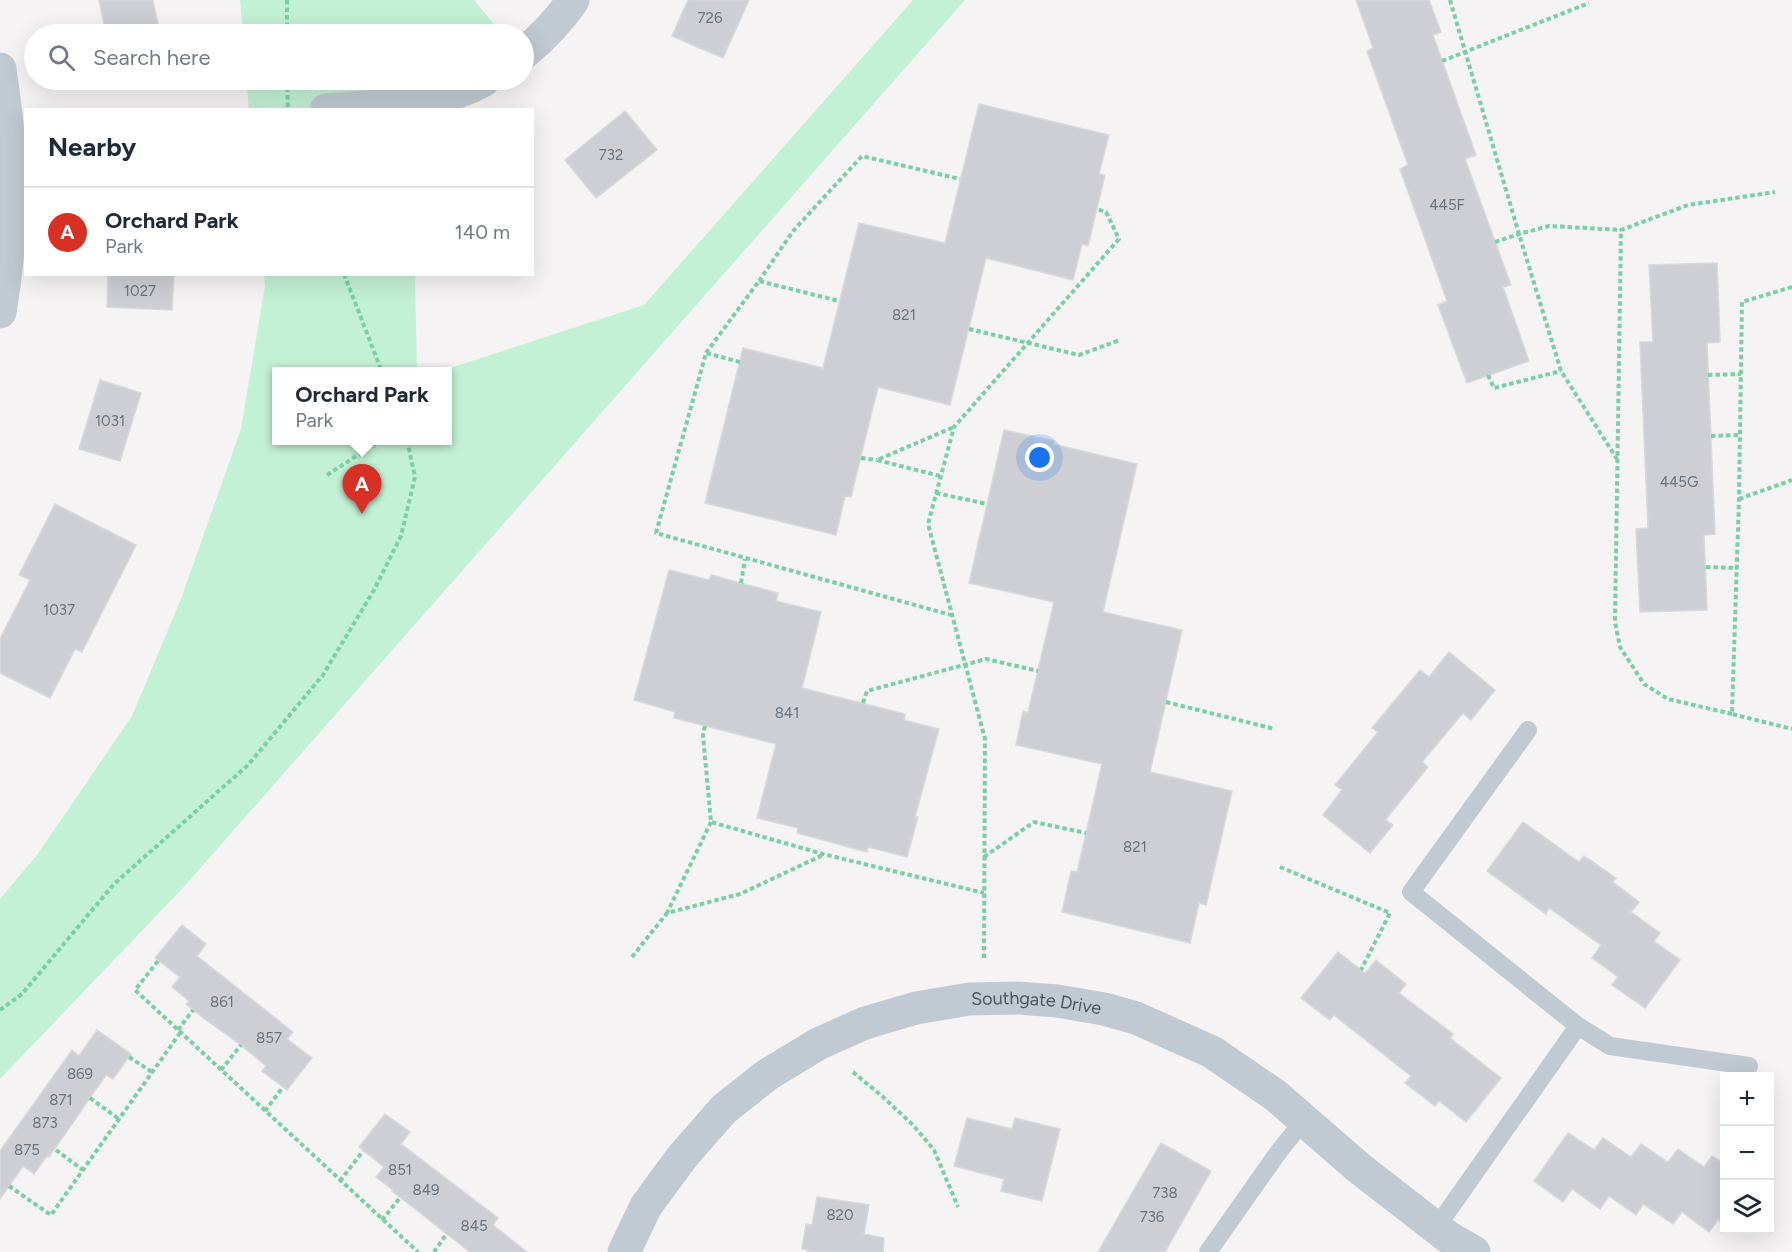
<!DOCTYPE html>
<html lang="en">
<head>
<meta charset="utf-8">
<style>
	body { margin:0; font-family:Figtree,sans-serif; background:#f2f2f3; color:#1f2937 }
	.controls { position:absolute; right:18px; bottom:18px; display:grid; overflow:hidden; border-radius:0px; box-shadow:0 6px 24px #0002 }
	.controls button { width:54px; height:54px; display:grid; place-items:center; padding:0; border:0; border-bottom:2px solid #e0e1e3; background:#fff; color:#1f2937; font:30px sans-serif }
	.you { position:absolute; left:1040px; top:458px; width:21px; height:21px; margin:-15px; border:4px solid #fff; border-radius:50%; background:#1a73e8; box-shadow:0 0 0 9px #1a73e833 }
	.badge { display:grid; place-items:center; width:39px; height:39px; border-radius:50%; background:#d93025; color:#fff; font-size:20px; font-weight:700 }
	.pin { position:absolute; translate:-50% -50px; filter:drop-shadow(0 2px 3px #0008) }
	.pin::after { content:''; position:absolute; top:32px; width:21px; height:18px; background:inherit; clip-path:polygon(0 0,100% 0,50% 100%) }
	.popup { position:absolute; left:272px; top:367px; width:180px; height:78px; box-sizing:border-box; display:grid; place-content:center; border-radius:0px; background:#fff; filter:drop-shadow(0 2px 4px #0005); font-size:20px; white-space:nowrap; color:#747a83 }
	.popup b { font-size:22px; color:#1f2937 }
	.popup::after { content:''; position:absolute; left:50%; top:100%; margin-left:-12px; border:12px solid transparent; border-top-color:#fff }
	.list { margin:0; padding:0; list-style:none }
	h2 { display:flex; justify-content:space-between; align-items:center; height:78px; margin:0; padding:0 24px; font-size:26px }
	h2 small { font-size:20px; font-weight:400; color:#747a83 }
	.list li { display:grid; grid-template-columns:39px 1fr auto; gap:18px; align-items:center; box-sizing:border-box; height:90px; padding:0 24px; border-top:2px solid #e0e1e3 }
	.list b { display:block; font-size:22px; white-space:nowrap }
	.list p { margin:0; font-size:20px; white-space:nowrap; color:#747a83 }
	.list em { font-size:20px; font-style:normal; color:#747a83 }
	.icon { flex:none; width:33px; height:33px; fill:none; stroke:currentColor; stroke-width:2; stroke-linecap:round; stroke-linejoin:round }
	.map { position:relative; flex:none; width:1792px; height:1252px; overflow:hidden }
	.search { position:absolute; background:#fff; box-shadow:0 6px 24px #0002; left:24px; top:24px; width:510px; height:66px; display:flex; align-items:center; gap:15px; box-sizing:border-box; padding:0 21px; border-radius:33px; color:#747a83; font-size:22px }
	.panel { position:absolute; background:#fff; box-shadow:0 6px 24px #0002; left:24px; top:108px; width:510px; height:168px; border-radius:0px }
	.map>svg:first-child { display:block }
</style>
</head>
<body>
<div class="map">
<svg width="1792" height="1252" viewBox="0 0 1792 1252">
	<rect width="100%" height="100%" fill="#f5f3f3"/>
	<g fill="#c3f1d5">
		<path d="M 240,0 L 474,0 L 502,34 L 243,34 Z"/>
		<path d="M 913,0 L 965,0 L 181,890 L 0,1079 L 0,899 L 37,855 L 132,716 L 181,599 L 241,429 L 265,286 L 264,275 L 415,275 L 417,371 L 276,372 L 276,440 L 448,440 L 448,372 L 441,371 L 644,305 Z"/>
		<path d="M 246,80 L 411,80 L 412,109 L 249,109 Z"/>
	</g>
	<g fill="#cdcfd5" stroke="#d7d9de" stroke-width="1.5">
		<path d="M 99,0 L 153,0 L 158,24 L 106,34 Z"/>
		<path d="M 688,0 L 749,0 L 723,58 L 672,36 Z"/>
		<path d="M 1356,0 L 1429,0 L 1441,32 L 1433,35 L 1476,155 L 1465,159 L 1511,285 L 1503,287 L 1529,361 L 1467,383 L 1438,305 L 1447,301 L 1400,169 L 1408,165 L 1367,51 L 1373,48 Z"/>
		<path d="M 979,104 L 1109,135 L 1099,174 L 1105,175 L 1088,246 L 1082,244 L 1073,280 L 986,258 L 950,405 L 878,387 L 851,497 L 845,496 L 836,535 L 705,503 L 743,348 L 823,368 L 859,223 L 945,243 Z"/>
		<path d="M 625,111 L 657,150 L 596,198 L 565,160 Z"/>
		<path d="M 1717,263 L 1720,342 L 1707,343 L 1715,534 L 1704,535 L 1707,610 L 1640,612 L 1636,529 L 1648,528 L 1640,342 L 1653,342 L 1649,265 Z"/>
		<path d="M 108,274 L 174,274 L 172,310 L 107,307 Z"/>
		<path d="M 100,380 L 141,393 L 120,461 L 79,449 Z"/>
		<path d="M 1004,430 L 1054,441 L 1053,444 L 1137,464 L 1103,612 L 1182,630 L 1150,772 L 1232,791 L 1206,905 L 1199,903 L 1190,943 L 1062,912 L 1071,871 L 1077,872 L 1102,764 L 1016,745 L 1023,711 L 1028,713 L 1054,602 L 969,583 Z"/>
		<path d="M 55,504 L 136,545 L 82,652 L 75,649 L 50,698 L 0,673 L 0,639 L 30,580 L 19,575 Z"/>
		<path d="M 669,570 L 709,580 L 711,575 L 778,593 L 776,601 L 821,612 L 802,688 L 905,714 L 904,720 L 939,729 L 915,817 L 918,817 L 907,857 L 868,847 L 867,852 L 797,833 L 798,828 L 757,818 L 776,744 L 674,718 L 675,712 L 634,700 Z"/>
		<path d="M 1449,652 L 1495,690 L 1471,720 L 1463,713 L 1422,762 L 1428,767 L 1385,820 L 1393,825 L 1370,853 L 1323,815 L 1342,790 L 1335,785 L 1378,732 L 1372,728 L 1420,670 L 1429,677 Z"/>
		<path d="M 1523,822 L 1579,862 L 1584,856 L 1616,878 L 1613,882 L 1639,902 L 1631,912 L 1660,933 L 1654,941 L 1680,960 L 1645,1008 L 1612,985 L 1618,977 L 1592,958 L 1601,945 L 1549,908 L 1546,914 L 1487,871 Z"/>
		<path d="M 182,925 L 206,944 L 197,956 L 293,1032 L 287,1039 L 312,1058 L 287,1090 L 262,1071 L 266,1066 L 241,1045 L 202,1017 L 186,1004 L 189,1001 L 172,987 L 180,977 L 155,958 Z"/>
		<path d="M 1338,952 L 1365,973 L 1376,960 L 1406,984 L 1399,993 L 1453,1034 L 1450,1038 L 1501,1078 L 1466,1122 L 1439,1101 L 1435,1106 L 1405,1083 L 1411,1076 L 1334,1015 L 1330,1020 L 1301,998 Z"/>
		<path d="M 97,1030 L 131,1054 L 113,1079 L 106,1075 L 49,1157 L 47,1156 L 34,1174 L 23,1166 L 0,1199 L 0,1151 L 72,1050 L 79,1056 Z"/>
		<path d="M 385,1114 L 410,1132 L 401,1144 L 498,1218 L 493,1225 L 527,1252 L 470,1252 L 392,1191 L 393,1190 L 376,1177 L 384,1167 L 359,1147 Z"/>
		<path d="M 967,1118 L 1012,1129 L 1015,1118 L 1060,1129 L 1042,1201 L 1001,1191 L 1004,1179 L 954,1166 Z"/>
		<path d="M 1568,1133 L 1594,1150 L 1603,1138 L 1631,1157 L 1641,1144 L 1668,1162 L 1678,1149 L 1704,1167 L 1712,1156 L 1725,1164 L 1725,1224 L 1718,1220 L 1709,1232 L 1682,1212 L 1673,1224 L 1643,1204 L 1636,1215 L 1609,1196 L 1600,1209 L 1572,1189 L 1563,1202 L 1534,1181 Z"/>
		<path d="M 1161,1143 L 1211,1171 L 1165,1252 L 1098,1252 Z"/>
		<path d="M 817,1197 L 869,1205 L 864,1234 L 884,1238 L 883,1252 L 807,1252 L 808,1250 L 802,1249 L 806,1224 L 812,1225 Z"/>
	</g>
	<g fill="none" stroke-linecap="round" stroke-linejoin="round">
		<g stroke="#7ad0a6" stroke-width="4" stroke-dasharray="4.5 3" stroke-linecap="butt">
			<path d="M 287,0 L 287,34"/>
			<path d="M 1450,0 L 1519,234 L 1561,371 L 1617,459"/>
			<path d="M 1442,61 L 1589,3"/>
			<path d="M 287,80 L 288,110"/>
			<path d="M 1495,242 L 1519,234 L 1549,226 L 1621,230"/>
			<path d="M 344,274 L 382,372"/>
			<path d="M 759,281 L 793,231 L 862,156 L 960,179"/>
			<path d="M 1792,287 L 1742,302 L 1739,499 L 1732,714 L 1792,729"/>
			<path d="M 969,329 L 1079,355 L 1120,340"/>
			<path d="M 706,353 L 759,281 L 839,301"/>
			<path d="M 740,362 L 706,353 L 656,533 L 951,615"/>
			<path d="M 1488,375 L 1494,388 L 1561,371"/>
			<path d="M 1708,375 L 1741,374"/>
			<path d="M 1711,436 L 1740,435"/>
			<path d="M 861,458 L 877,460"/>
			<path d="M 327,475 L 381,440"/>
			<path d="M 940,476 L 877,460 L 954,427"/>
			<path d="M 936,493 L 987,504"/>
			<path d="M 1739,499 L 1792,480"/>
			<path d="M 1706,567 L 1737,568"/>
			<path d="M 741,583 L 745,559"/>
			<path d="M 1166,702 L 1275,729"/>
			<path d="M 863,703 L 867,691 L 986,659 L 1038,671"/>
			<path d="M 1732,714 L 1668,699 L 1644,684 L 1620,647 L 1615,622 L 1621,230 L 1688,205 L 1775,192"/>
			<path d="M 705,726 L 703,735 L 711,822 L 823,854 L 984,893"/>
			<path d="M 711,822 L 667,913 L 740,894 L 823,855"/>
			<path d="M 984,857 L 1034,822 L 1086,833"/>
			<path d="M 1280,867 L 1390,913 L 1361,970"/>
			<path d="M 632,957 L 667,913"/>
			<path d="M 984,958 L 985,739 L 928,524 L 954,427 L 1119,239 L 1106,212 L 1097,209"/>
			<path d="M 158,961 L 135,990 L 418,1252"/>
			<path d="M 0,1010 L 22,994 L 114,884 L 248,765 L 323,675 L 374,590 L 401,536 L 415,477 L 407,440"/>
			<path d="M 178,1030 L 193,1010"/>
			<path d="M 129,1057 L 152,1072"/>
			<path d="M 221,1070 L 241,1045"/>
			<path d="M 853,1072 L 883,1097 L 913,1125 L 934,1150 L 958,1207"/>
			<path d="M 90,1098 L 119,1119"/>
			<path d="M 265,1111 L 283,1087"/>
			<path d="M 56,1150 L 83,1170"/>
			<path d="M 340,1181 L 363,1151"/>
			<path d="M 9,1186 L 51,1215 L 180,1033"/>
			<path d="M 382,1220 L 399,1199"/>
			<path d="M 434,1252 L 447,1233"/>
		</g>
		<g stroke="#c1cad2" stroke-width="18">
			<path d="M 1528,730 L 1411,892 L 1578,1026 L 1610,1046 L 1749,1066"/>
			<path d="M 1436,1228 L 1578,1026"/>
			<path d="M 1208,1252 L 1277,1154 L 1304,1120"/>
		</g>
		<g stroke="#c1cad2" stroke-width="33">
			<path d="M 524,53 C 543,37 559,21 573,0"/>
			<path d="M 0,69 C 3,90 6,111 8,133 C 14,192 10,253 0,312"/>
			<path d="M 326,110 C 376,105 440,106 484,80"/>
			<path id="s1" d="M 624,1252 L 646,1206 L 682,1157 L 724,1109 L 767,1075 L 818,1044 L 865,1023 L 916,1008 L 969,999 L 1018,998 L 1057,1001 L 1104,1009 L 1136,1018 L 1212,1052 L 1275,1095 L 1359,1168 L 1448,1237 L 1474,1252"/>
		</g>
	</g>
	<g text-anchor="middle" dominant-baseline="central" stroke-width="5" stroke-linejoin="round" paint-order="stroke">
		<g font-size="15" fill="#6b747e">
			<text x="710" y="18">726</text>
			<text x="611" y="155">732</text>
			<text x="1447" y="205">445F</text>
			<text x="140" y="291">1027</text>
			<text x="904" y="315">821</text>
			<text x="110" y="421">1031</text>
			<text x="1679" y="482">445G</text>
			<text x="59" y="610">1037</text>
			<text x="787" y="713">841</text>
			<text x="1135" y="847">821</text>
			<text x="222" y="1002">861</text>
			<text x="269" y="1038">857</text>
			<text x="80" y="1074">869</text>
			<text x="61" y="1100">871</text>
			<text x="45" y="1123">873</text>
			<text x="27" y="1150">875</text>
			<text x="400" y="1170">851</text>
			<text x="426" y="1190">849</text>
			<text x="1165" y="1193">738</text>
			<text x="840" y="1215">820</text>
			<text x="1152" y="1217">736</text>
			<text x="474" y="1226">845</text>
		</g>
		<g font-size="18" fill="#4a5661" stroke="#fff">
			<text stroke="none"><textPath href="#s1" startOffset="516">Southgate Drive</textPath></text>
		</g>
	</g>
</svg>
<div class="controls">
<button>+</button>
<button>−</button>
<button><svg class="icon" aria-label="layers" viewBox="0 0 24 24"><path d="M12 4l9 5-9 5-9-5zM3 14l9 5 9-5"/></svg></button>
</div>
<div class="you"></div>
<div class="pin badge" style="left:362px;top:514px">A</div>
<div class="popup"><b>Orchard Park</b>Park</div>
<div class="search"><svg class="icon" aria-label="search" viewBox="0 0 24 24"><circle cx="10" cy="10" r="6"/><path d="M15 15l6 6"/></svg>Search here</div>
<section class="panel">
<h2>Nearby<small></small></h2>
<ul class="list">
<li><span class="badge">A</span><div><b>Orchard Park</b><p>Park</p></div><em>140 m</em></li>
</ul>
</section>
</div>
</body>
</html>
